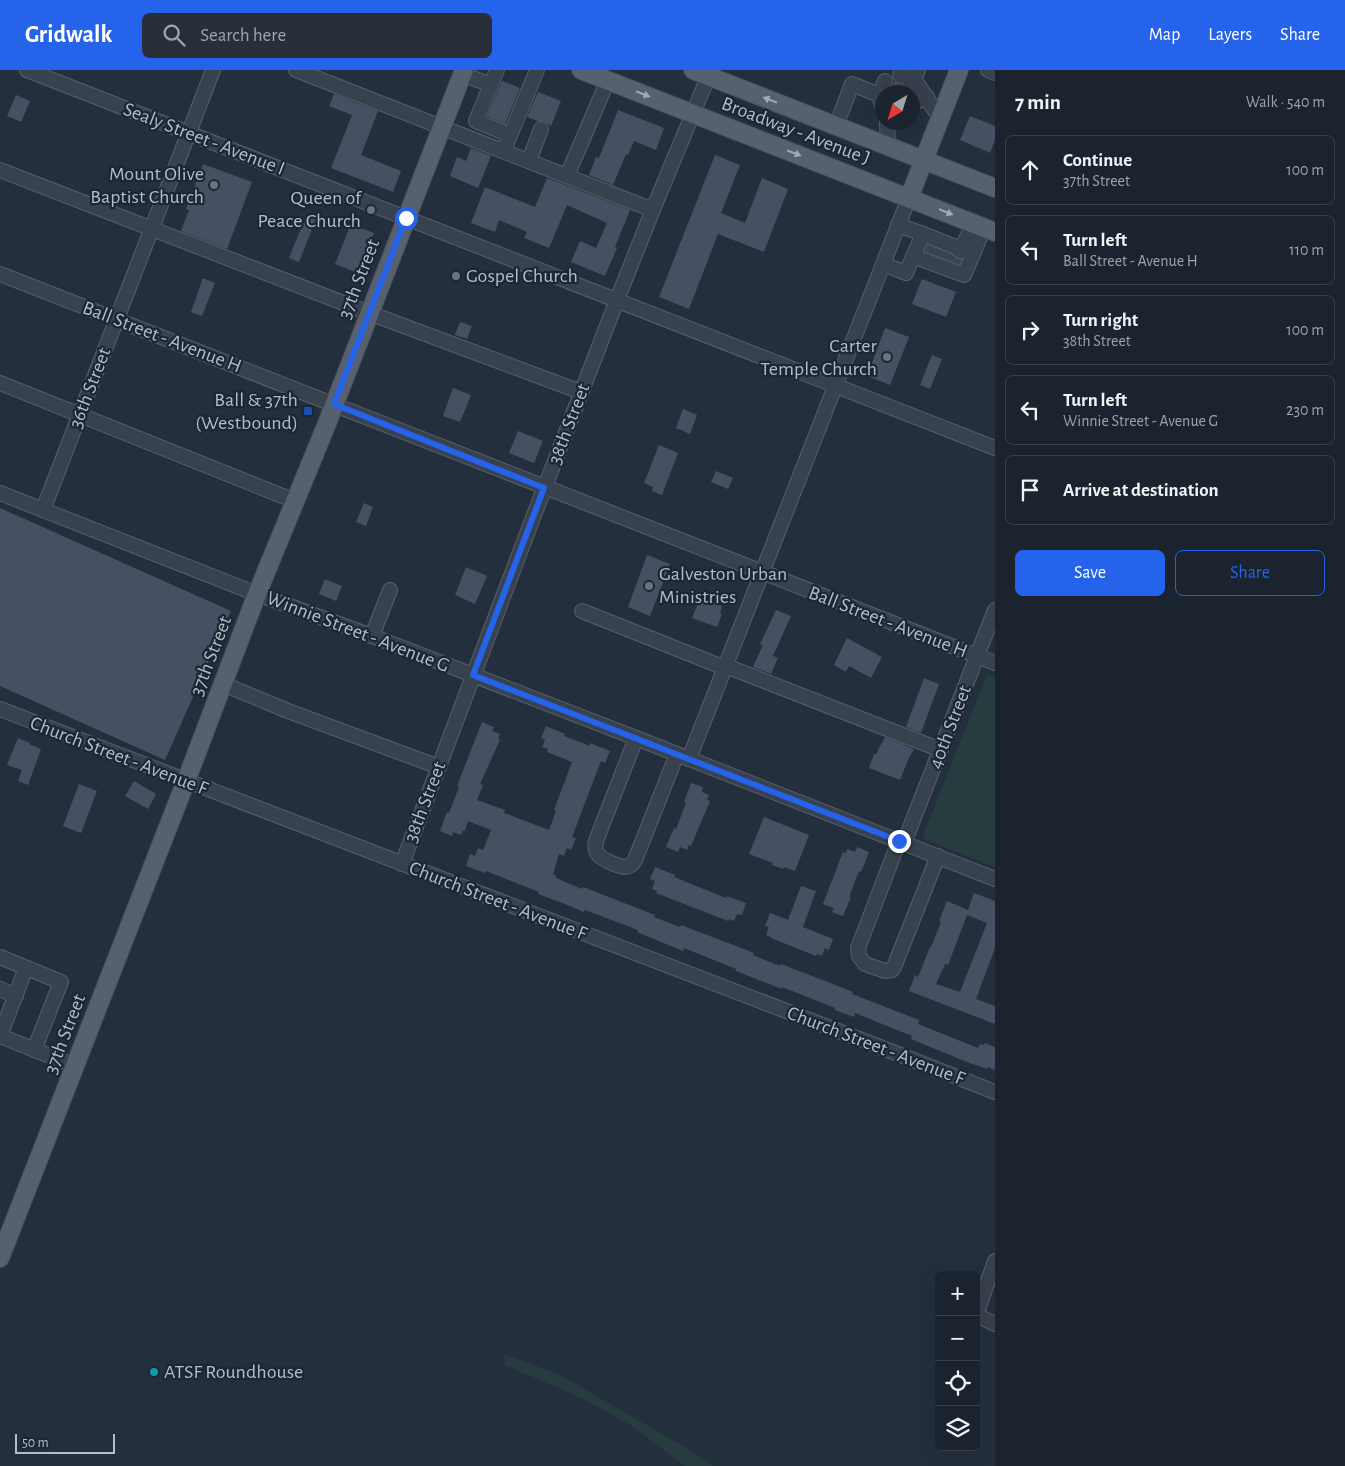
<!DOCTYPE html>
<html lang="en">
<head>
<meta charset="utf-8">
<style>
	body { margin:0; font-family:"Alegreya Sans",sans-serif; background:#282f3a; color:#f1f3f6 }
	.controls { position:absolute; right:15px; bottom:15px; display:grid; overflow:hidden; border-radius:8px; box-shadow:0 5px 20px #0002 }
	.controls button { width:45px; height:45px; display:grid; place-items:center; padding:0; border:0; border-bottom:1px solid #39404a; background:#1b232e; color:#f1f3f6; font:25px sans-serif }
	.compass { position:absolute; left:875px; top:15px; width:45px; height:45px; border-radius:50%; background:#1b232e; box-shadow:0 5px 20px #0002; rotate:218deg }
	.scale { position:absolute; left:15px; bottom:12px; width:100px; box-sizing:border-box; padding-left:5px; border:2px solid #b4bcc9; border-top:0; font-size:14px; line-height:18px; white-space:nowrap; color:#b4bcc9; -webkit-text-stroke:4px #1d2633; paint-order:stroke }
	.stop { position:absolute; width:15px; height:15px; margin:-11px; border:4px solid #2563eb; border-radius:50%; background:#fff }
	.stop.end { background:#2563eb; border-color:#fff; box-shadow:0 1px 5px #0008 }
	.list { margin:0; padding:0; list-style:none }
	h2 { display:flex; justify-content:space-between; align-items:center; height:65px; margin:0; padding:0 20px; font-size:21px }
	h2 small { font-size:16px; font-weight:400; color:#a0a4aa }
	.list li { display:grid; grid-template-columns:32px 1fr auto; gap:15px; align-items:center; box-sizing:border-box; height:70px; margin:0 10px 10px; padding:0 10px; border:1px solid #39404a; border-radius:8px }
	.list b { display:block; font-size:19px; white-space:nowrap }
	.list p { margin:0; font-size:16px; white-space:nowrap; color:#a0a4aa }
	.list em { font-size:16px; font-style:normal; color:#a0a4aa }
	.actions { display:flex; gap:10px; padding:15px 20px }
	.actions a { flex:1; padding:11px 0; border:1px solid #2563eb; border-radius:8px; text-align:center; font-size:18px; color:#2563eb }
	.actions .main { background:#2563eb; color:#fff }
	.icon { flex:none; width:28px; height:28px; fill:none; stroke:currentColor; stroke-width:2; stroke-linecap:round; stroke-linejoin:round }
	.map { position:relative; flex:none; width:995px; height:1396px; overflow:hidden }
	header { display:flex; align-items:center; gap:30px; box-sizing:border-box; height:70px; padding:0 25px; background:#2563eb; color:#fff }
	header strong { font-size:24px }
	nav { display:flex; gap:28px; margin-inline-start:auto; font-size:18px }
	.search { width:350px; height:45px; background:#282f3a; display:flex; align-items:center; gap:12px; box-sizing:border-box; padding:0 18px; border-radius:8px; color:#a0a4aa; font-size:19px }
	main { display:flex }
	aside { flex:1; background:#1b232e }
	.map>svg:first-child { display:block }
</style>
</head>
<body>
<header>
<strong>Gridwalk</strong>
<div class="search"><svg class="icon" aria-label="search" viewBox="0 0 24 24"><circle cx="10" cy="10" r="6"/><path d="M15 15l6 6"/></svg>Search here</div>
<nav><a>Map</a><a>Layers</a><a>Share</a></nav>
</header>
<main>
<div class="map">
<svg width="995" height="1396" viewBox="0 0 995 1396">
	<rect width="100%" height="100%" fill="#242f3e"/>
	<g fill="#263c3f">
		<path d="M 987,605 L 995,607 L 995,797 L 926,770 L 923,766 Z"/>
		<path d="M 504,1284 L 560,1305 L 690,1380 L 713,1396 L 685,1396 L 632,1356 L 584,1329 L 505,1295 Z"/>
	</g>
	<g fill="#455162" fill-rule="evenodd">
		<path d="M 502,11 L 520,18 L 505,54 L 487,46 Z"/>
		<path d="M 894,11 L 902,15 L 899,22 L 891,22 Z"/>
		<path d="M 538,22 L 561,31 L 551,56 L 544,51 L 538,51 L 527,47 Z"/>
		<path d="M 334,24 L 378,41 L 361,85 L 401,101 L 393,122 L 331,98 L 352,45 L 329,36 Z"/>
		<path d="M 16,25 L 30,31 L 21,52 L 7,46 Z"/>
		<path d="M 618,40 L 664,58 L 656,80 L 634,71 L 628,85 L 626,84 L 613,115 L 589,105 L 596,87 L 599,88 Z"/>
		<path d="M 970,46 L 995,56 L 995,70 L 990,83 L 960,70 Z"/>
		<path d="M 471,78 L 491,86 L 478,118 L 450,106 L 457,87 L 466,91 Z"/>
		<path d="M 715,85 L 740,95 L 721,143 L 745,153 L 762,108 L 788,119 L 764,182 L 718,164 L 689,239 L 659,227 Z"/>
		<path d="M 203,94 L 252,112 L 227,179 L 181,161 L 189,140 L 186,139 Z"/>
		<path d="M 547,108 L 630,140 L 615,177 L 617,178 L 605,206 L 571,192 L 580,171 L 596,178 L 607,153 L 567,135 L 549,178 L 524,168 L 527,162 L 499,150 L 495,162 L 471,153 L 485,117 L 535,137 Z"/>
		<path d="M 306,146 L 316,149 L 299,192 L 289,188 Z"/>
		<path d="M 351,154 L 374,163 L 358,203 L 335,194 Z"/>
		<path d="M 930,176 L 952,185 L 957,189 L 961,190 L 959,194 L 927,182 Z"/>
		<path d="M 203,208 L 215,213 L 202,246 L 191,242 Z"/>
		<path d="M 922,209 L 956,222 L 946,247 L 912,234 Z"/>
		<path d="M 460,252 L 472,256 L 467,269 L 455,265 Z"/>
		<path d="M 885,258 L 909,267 L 890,315 L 867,306 Z"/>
		<path d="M 932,285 L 942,289 L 930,319 L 920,315 Z"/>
		<path d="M 453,318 L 471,325 L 460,352 L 443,346 Z"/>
		<path d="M 683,339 L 697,345 L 690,364 L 676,358 Z"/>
		<path d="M 518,361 L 543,371 L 534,393 L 509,383 Z"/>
		<path d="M 659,375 L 678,383 L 662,425 L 652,421 L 653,417 L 644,413 Z"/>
		<path d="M 716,401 L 733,408 L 728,419 L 711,412 Z"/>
		<path d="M 364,433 L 373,437 L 366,456 L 356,452 Z"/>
		<path d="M 0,438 L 231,541 L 165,690 L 0,616 Z"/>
		<path d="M 647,485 L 670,494 L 650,546 L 628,537 Z"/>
		<path d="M 466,497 L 487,506 L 475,534 L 455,525 Z"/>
		<path d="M 325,509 L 342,516 L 336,531 L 319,524 Z"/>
		<path d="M 700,528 L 722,536 L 720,543 L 722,544 L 717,557 L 692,548 Z"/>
		<path d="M 776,540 L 791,546 L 773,586 L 778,588 L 771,604 L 753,597 L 763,575 L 760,574 Z"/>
		<path d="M 847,568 L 882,587 L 871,608 L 849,596 L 846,602 L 834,595 Z"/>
		<path d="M 924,608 L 939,614 L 921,663 L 906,657 Z"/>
		<path d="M 482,652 L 494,657 L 492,661 L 500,664 L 498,669 L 500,670 L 480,714 L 483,715 L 477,730 L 505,740 L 504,743 L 549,760 L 556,741 L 554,740 L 572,692 L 547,682 L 548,679 L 542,677 L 545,670 L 541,668 L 546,656 L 565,664 L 564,666 L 590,676 L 590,673 L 610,681 L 605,693 L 601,691 L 572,767 L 576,768 L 571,780 L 567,778 L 564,786 L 559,784 L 553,804 L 556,806 L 556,808 L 582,819 L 583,817 L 655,845 L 654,847 L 659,849 L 680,857 L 681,855 L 736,876 L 754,883 L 753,885 L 780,896 L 781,894 L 838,916 L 853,922 L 852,924 L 919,950 L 918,954 L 978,978 L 980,974 L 984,975 L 985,973 L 995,977 L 995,1000 L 988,997 L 987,999 L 967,992 L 911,969 L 912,966 L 855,943 L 854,947 L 835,940 L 835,938 L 782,917 L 782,919 L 736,901 L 736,899 L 684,878 L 683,881 L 637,862 L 638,860 L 585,840 L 584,842 L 565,834 L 538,824 L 539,822 L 486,801 L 485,803 L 466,796 L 470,784 L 475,786 L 478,778 L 483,780 L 491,760 L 468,751 L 465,761 L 463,760 L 461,765 L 453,762 L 452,766 L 440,761 L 447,742 L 449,743 L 459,717 L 457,716 Z"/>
		<path d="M 885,667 L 914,679 L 908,690 L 900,710 L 869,698 L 874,684 L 876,684 Z"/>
		<path d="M 18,668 L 30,673 L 29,674 L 41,679 L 28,715 L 18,711 L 22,700 L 7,695 Z"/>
		<path d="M 134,711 L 156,724 L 148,739 L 125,726 Z"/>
		<path d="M 691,713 L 703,717 L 702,722 L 709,725 L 707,730 L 710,731 L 691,776 L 689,775 L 687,780 L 680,777 L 678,782 L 666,777 L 674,758 L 676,759 L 686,733 L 684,732 Z"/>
		<path d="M 79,714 L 97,721 L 81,763 L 63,756 Z"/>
		<path d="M 764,747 L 809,765 L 795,801 L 784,797 L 783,799 L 772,795 L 773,793 L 749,784 Z"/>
		<path d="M 857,777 L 869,782 L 861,802 L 859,801 L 849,827 L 851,827 L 843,846 L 832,842 L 834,838 L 823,834 L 843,782 L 846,783 L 847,779 L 855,782 Z"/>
		<path d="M 655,797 L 675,805 L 674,807 L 726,828 L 727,826 L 746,833 L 742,845 L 737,844 L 734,851 L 729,849 L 728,851 L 656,823 L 657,821 L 652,819 L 655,811 L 650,809 Z"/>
		<path d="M 801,816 L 816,821 L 803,857 L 833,869 L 829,880 L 825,878 L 822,886 L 817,884 L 816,886 L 771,868 L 771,867 L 766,865 L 769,857 L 765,856 L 770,843 L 788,850 Z"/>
		<path d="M 974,823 L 995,831 L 995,878 L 976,929 L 995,936 L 995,954 L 909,921 L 915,905 L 918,907 L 930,877 L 931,877 L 941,852 L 939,851 L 947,831 L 968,840 ZM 967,845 L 987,853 L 960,922 L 936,914 L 945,894 L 948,895 Z"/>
	</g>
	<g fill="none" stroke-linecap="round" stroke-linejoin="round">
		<g stroke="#3a4453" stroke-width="14" stroke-dasharray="14 7" stroke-linecap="butt">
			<path d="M 928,187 L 935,173"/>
			<path d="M 940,192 L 947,177"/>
			<path d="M 953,196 L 960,181"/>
		</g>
		<defs>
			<g id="minor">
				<path d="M 27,0 L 995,378"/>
				<path d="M 296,0 L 653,140"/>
				<path d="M 497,0 L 476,51 L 510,65"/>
				<path d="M 918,0 L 914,9 L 940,48"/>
				<path d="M 988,0 L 995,3"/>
				<path d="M 462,4 L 491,15"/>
				<path d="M 900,5 L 914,9 L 908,22"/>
				<path d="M 882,26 L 879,25 L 885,11"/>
				<path d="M 912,34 L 927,27"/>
				<path d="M 887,52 L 888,76"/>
				<path d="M 836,56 L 852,14 L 879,25 L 882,35"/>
				<path d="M 507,73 L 537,0"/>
				<path d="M 529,91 L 541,59"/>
				<path d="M 0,100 L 369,243 L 581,322"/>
				<path d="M 567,106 L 608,10"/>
				<path d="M 923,164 L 973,184 L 984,157"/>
				<path d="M 960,181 L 974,153"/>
				<path d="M 913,186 L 964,205 L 973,184"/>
				<path d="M 883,194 L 906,203 L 923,164 L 898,155"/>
				<path d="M 0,204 L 995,593"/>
				<path d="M 0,313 L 295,431"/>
				<path d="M 0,423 L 257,524 L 372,566 L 636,668 L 995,809"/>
				<path d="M 43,440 L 213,0"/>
				<path d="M 582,541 L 725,598"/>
				<path d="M 372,566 L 390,520"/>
				<path d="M 726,596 L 941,680"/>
				<path d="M 223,614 L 288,641 L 439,697"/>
				<path d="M 0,639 L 880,977 L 995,1022"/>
				<path d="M 636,668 L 596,771 C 595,775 595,779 597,783 C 600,789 619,797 626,797 C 631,796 633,794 635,790 L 677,684"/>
				<path d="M 689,689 L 909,128"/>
				<path d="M 899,771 L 858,878 L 859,886 L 865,894 L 885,901 L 892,900 L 894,897 L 938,786"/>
				<path d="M 904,773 L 995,540"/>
				<path d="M 402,794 L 536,440 L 617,230 L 654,137 L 711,0"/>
				<path d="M 0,887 L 61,912 L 34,980"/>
				<path d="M 26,898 L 0,966 L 75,996"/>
				<path d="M 0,919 L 16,926"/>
				<path d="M 995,1191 L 976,1245 L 995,1254"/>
			</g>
			<g id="major">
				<path d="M 581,0 L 995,162"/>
				<path d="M 693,0 L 995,118"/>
				<path d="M 909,128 L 959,0"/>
				<path d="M 0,1188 L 186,711 L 257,524 L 326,356 L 464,0"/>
			</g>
		</defs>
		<use href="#minor" stroke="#565f6c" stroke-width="16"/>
		<use href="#major" stroke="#414a57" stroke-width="20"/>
		<use href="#minor" stroke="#38414e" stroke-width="14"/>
		<use href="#major" stroke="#56606e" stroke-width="18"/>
	</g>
	<defs><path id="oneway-solid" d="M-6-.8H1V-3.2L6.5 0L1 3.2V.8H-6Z" transform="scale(1.25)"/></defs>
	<g fill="#a1aab7">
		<use href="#oneway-solid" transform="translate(643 24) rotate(21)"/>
		<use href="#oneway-solid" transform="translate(770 30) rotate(-159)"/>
		<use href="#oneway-solid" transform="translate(794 83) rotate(21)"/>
		<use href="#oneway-solid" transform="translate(946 142) rotate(22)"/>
	</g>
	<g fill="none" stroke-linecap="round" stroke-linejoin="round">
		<path stroke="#2563eb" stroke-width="6" d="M 406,148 L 334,334 L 544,418 L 473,605 L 899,771"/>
	</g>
	<g fill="#6b7280" stroke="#1d2633" stroke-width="2">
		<circle cx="214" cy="115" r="5"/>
		<circle cx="371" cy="140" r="5"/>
		<circle cx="456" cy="206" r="5"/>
		<circle cx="887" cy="287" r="5"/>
		<circle cx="649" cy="516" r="5"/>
	</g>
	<rect fill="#1a4fb4" stroke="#1d2633" stroke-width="2" x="303" y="336" width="10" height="10" rx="2.5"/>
	<circle fill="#0f9aa8" stroke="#1d2633" stroke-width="2" cx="154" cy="1302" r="5"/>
	<g text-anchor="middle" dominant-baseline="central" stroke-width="4.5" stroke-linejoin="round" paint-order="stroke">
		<g font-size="20" fill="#b4bcc9" stroke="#1d2633">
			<text transform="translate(796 61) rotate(21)">Broadway - Avenue J</text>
			<text transform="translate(204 69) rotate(21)">Sealy Street - Avenue I</text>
			<text transform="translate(359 209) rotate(-69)">37th Street</text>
			<text transform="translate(162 267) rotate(21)">Ball Street - Avenue H</text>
			<text transform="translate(90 318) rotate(-69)">36th Street</text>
			<text transform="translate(569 354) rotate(-69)">38th Street</text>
			<text transform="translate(888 552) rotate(21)">Ball Street - Avenue H</text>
			<text transform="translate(358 562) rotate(21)">Winnie Street - Avenue G</text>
			<text transform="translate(211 586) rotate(-69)">37th Street</text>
			<text transform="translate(950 657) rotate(-69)">40th Street</text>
			<text transform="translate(119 686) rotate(21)">Church Street - Avenue F</text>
			<text transform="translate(425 732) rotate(-69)">38th Street</text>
			<text transform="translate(498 831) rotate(21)">Church Street - Avenue F</text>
			<text transform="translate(65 964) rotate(-69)">37th Street</text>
			<text transform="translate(876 976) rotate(21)">Church Street - Avenue F</text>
		</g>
		<g font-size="20" fill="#b4bcc9" stroke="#1d2633" text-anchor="end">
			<text x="204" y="104">Mount Olive<tspan x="204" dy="23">Baptist Church</tspan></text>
			<text x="361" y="128">Queen of<tspan x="361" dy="23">Peace Church</tspan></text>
			<text x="466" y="206" text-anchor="start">Gospel Church</text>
			<text x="877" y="276">Carter<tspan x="877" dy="23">Temple Church</tspan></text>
			<text x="298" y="330">Ball &amp; 37th<tspan x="298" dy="23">(Westbound)</tspan></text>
			<text x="659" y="504" text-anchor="start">Galveston Urban<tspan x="659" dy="23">Ministries</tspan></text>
			<text x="164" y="1302" text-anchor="start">ATSF Roundhouse</text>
		</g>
	</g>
</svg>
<div class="controls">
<button>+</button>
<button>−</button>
<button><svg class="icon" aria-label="locate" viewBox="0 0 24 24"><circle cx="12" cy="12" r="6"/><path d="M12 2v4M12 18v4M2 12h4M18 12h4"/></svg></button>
<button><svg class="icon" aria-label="layers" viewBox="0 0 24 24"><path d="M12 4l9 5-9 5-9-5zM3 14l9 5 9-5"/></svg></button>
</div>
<svg class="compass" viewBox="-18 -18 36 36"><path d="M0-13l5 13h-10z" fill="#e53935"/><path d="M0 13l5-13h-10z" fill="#a0a4aa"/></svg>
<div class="scale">50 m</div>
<div class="stop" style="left:406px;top:148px"></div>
<div class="stop end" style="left:899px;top:771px"></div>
</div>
<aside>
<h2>7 min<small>Walk · 540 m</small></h2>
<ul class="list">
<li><svg class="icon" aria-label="ahead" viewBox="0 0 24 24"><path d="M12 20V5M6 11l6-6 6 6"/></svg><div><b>Continue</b><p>37th Street</p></div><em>100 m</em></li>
<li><svg class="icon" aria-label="left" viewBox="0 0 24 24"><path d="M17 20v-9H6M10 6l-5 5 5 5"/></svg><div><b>Turn left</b><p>Ball Street - Avenue H</p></div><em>110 m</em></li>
<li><svg class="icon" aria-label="right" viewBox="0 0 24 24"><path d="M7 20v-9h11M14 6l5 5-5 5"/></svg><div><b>Turn right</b><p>38th Street</p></div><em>100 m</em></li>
<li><svg class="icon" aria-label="left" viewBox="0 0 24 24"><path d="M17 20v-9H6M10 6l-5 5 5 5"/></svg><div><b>Turn left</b><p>Winnie Street - Avenue G</p></div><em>230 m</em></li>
<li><svg class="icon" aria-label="arrive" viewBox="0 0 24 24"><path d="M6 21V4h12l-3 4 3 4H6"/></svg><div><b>Arrive at destination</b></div></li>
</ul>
<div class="actions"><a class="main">Save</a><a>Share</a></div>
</aside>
</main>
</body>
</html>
